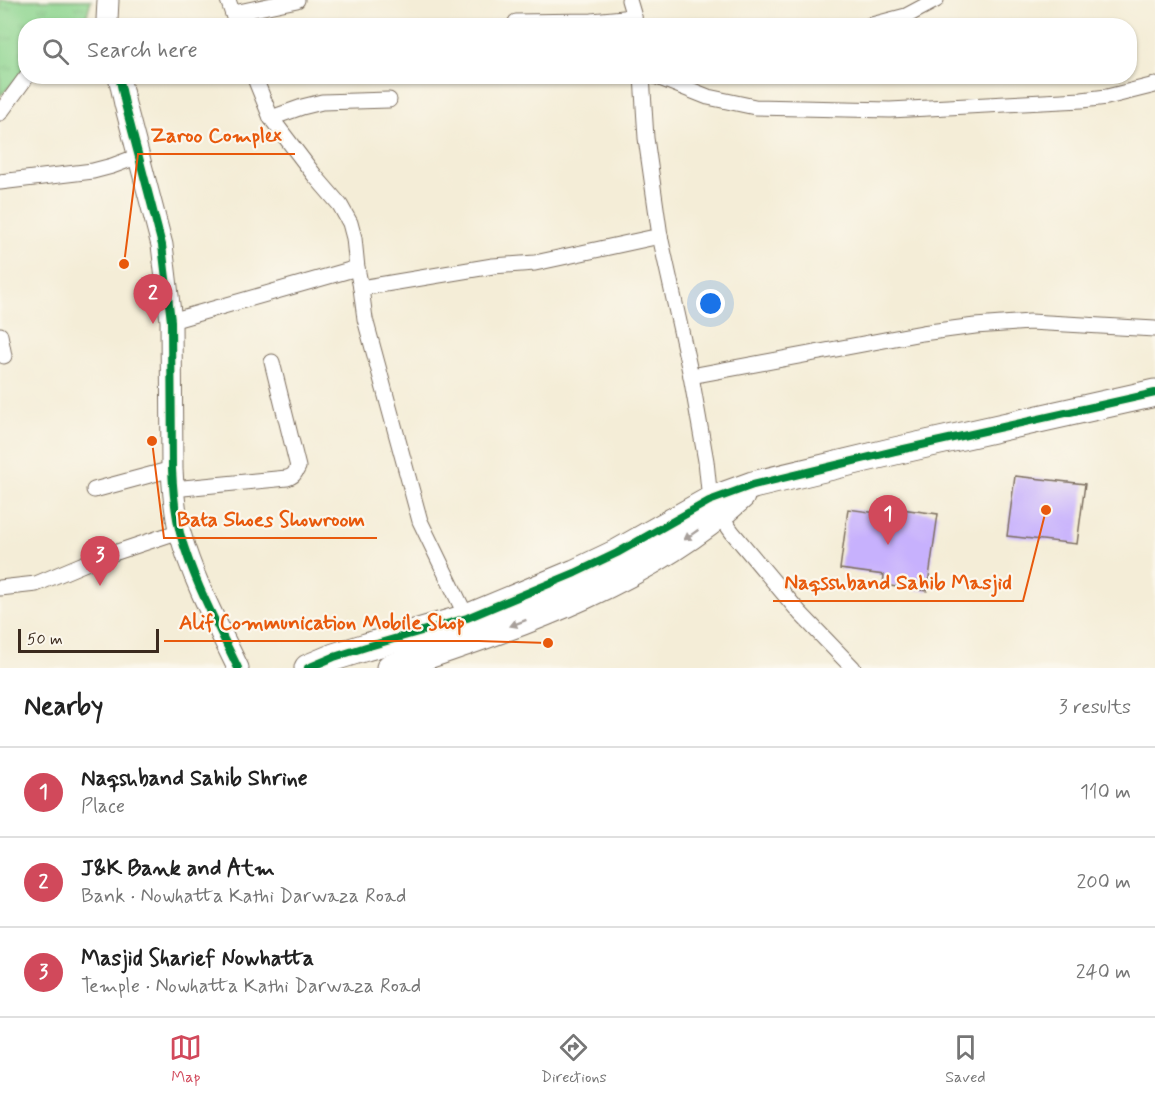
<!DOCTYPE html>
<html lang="en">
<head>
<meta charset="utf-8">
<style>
	body { margin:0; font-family:Mynerve,sans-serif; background:#f6f6f6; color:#222 }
	.scale { position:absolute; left:18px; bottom:15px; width:141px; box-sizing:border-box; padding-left:6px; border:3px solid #3b2a1e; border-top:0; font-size:16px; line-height:21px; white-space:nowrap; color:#3b2a1e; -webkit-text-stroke:4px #fbf7ec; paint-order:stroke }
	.you { position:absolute; left:711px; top:304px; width:21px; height:21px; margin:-15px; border:4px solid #fff; border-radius:50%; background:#1a73e8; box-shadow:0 0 0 9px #1a73e833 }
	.badge { display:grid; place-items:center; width:39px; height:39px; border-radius:50%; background:#d1495b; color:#fff; font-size:20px; font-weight:700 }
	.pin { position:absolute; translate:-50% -50px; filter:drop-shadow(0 2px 3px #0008) }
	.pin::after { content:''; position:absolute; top:32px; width:21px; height:18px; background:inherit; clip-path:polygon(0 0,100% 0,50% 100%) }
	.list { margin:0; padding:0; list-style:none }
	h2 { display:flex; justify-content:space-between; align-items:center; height:78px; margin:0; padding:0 24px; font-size:26px }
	h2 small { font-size:20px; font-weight:400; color:#767676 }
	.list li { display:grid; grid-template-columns:39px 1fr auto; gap:18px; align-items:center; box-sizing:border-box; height:90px; padding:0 24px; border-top:2px solid #e0e0e0 }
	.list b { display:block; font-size:22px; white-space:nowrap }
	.list p { margin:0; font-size:20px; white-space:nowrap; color:#767676 }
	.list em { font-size:20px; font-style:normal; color:#767676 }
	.icon { flex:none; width:33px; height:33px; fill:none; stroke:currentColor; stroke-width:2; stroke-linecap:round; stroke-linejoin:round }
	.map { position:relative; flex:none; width:1155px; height:668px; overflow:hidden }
	.search { position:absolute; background:#fff; box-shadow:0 2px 4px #0004; left:18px; right:18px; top:18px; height:66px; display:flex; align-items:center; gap:15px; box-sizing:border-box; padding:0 21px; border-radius:24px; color:#767676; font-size:22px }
	.sheet { height:348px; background:#fff }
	nav { display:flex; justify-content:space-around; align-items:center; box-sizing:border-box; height:84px; border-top:2px solid #e0e0e0; background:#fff; font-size:16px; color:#767676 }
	nav a { display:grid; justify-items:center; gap:3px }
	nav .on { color:#d1495b }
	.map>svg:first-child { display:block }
</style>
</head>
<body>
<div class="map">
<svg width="1155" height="668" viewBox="0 0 1155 668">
	<defs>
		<pattern id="grass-tufts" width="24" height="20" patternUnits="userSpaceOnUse" patternTransform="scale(1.5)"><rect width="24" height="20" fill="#8ed590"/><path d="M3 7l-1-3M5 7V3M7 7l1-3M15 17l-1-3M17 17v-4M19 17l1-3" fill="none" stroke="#7bb77c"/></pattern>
	</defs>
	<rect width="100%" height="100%" fill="#fbf7ec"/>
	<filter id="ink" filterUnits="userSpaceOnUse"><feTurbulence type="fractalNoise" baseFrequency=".0167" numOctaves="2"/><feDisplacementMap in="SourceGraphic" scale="12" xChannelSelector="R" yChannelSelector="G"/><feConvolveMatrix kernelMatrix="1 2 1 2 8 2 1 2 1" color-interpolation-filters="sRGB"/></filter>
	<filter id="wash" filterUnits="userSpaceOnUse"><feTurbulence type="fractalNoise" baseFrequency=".008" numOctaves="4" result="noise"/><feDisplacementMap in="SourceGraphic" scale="24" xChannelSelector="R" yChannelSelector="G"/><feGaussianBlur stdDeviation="1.35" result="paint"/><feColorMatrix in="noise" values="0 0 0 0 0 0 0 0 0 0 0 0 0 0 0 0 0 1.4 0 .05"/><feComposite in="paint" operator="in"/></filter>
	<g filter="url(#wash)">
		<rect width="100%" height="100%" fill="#f4edd7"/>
		<path fill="url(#grass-tufts)" stroke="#648057" stroke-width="1.5" d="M 0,0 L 91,0 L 84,25 L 26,26 L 25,72 L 0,96 Z"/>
		<g id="blocks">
			<g fill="#c7b1fd">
				<path d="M 1015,476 L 1085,484 L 1077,544 L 1007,536 Z"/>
				<path d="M 894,508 L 938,514 L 927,591 L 883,585 L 884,575 L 840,569 L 848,509 L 892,515 Z"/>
			</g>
		</g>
	</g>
	<g filter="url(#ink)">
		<use href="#blocks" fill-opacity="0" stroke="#7c6e5f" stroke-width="1.5"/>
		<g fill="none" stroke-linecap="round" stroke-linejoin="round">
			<defs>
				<g id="street">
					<path d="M 228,0 L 237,26"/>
					<path d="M 629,0 L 634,17 L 635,26"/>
					<path d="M 234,13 L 297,0"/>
					<path d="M 516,22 L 592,21 L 634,17"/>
					<path d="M 868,26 L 906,16 L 936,0"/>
					<path d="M 254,76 L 271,118 L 315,176 L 340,205 L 350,223 L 354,238 L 357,268 L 361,288 L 365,319 L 420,521 L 467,618"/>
					<path d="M 642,76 L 646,138 L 660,236 L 691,376 L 706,461 L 710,500"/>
					<path d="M 655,76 L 708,97 L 755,107 L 890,110 L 1082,100 L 1107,97 L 1155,85"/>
					<path d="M 0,113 L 27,76"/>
					<path d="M 271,118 L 302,107 L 322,102 L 389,100"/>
					<path d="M 0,182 L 93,171 L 112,166 L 139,156"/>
					<path d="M 361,288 L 493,266 L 535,263 L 660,236"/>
					<path d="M 171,321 L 357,268"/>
					<path d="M 0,335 L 4,356"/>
					<path d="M 691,376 L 922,333 L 975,326 L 1030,322 L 1155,329"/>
					<path d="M 173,489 L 287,478 C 294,476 295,473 298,467 L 272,362"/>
					<path d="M 94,490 L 172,469"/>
					<path d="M 720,515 L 732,532 L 800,613 L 853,668"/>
					<path d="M 0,588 L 36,584 L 93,560 L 180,531"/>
				</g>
				<g id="secondary">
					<path d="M 108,0 L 107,20 L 109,26"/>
					<path d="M 119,76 L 125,104 L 162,245 L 171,321 L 172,469 C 173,490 175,513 180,533 C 193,580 217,624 238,668"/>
				</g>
				<g id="highway">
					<path d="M 308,668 L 334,657 L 366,647 L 467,618 L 575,573 L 617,553 L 709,501 L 753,485 L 895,451 L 1155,393"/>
					<path d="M 390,668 C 513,626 643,585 741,496"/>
				</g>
			</defs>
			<use href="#street" stroke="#7c6e5f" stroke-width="17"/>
			<use href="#secondary" stroke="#7c6e5f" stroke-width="23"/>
			<use href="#highway" stroke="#7c6e5f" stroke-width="29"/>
			<use href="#street" stroke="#fff" stroke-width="15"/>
			<use href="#secondary" stroke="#fff" stroke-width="21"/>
			<use href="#highway" stroke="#fff" stroke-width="27"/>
			<defs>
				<g id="cycleway">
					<path d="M 119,76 L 125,104 L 162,245 L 171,321 L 172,469 C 173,490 175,513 180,533 C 193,580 217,624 238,668"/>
					<path d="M 308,668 L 334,657 L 366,647 L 467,618 L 575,573 L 617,553 L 709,501 L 753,485 L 895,451 L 1155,393"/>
				</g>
			</defs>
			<use href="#cycleway" stroke="#fbf7ec" stroke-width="11"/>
			<use href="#cycleway" stroke="#00873e" stroke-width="8"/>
		</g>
		<defs><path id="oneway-solid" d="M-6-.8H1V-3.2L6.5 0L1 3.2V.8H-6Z" transform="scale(1.5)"/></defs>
		<g fill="#a79f9a">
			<use href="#oneway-solid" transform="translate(691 535) rotate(145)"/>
			<use href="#oneway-solid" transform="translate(518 623) rotate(159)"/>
		</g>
	</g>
	<path fill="none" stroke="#e8590c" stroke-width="2" d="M124 264L138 154H295M152 441L164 538H377M1046 510L1023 601H773M548 643L479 641H164"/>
	<g fill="#e8590c" stroke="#fbf7ec" stroke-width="2">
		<circle cx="124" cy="264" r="6"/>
		<circle cx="152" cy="441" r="6"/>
		<circle cx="1046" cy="510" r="6"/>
		<circle cx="548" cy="643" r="6"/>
	</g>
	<g font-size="21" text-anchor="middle" font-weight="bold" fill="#e8590c" stroke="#fbf7ec" stroke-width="4.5" stroke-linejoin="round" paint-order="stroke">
		<text x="216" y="142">Zaroo Complex</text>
		<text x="271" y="526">Bata Shoes Showroom</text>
		<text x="898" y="589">Naqsshband Sahib Masjid</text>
		<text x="322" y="629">Alif Communication Mobile Shop</text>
	</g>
</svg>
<div class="scale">50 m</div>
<div class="you"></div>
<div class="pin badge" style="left:888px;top:545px">1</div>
<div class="pin badge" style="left:153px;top:324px">2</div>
<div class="pin badge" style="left:100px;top:586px">3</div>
<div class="search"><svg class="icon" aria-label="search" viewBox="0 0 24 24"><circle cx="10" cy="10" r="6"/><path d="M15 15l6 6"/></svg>Search here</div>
</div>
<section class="sheet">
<h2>Nearby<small>3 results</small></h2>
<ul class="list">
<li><span class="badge">1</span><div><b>Naqshband Sahib Shrine</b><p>Place</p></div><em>110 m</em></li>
<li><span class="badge">2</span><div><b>J&amp;K Bank and Atm</b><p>Bank · Nowhatta Kathi Darwaza Road</p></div><em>200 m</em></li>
<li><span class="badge">3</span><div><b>Masjid Sharief Nowhatta</b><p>Temple · Nowhatta Kathi Darwaza Road</p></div><em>240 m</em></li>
</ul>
</section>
<nav>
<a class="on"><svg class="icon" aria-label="map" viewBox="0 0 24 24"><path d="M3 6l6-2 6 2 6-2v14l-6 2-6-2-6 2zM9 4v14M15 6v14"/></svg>Map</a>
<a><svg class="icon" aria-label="directions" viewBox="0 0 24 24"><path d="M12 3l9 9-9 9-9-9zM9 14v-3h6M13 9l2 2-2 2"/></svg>Directions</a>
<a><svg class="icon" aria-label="saved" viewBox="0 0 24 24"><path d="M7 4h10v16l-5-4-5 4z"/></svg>Saved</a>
</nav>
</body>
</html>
